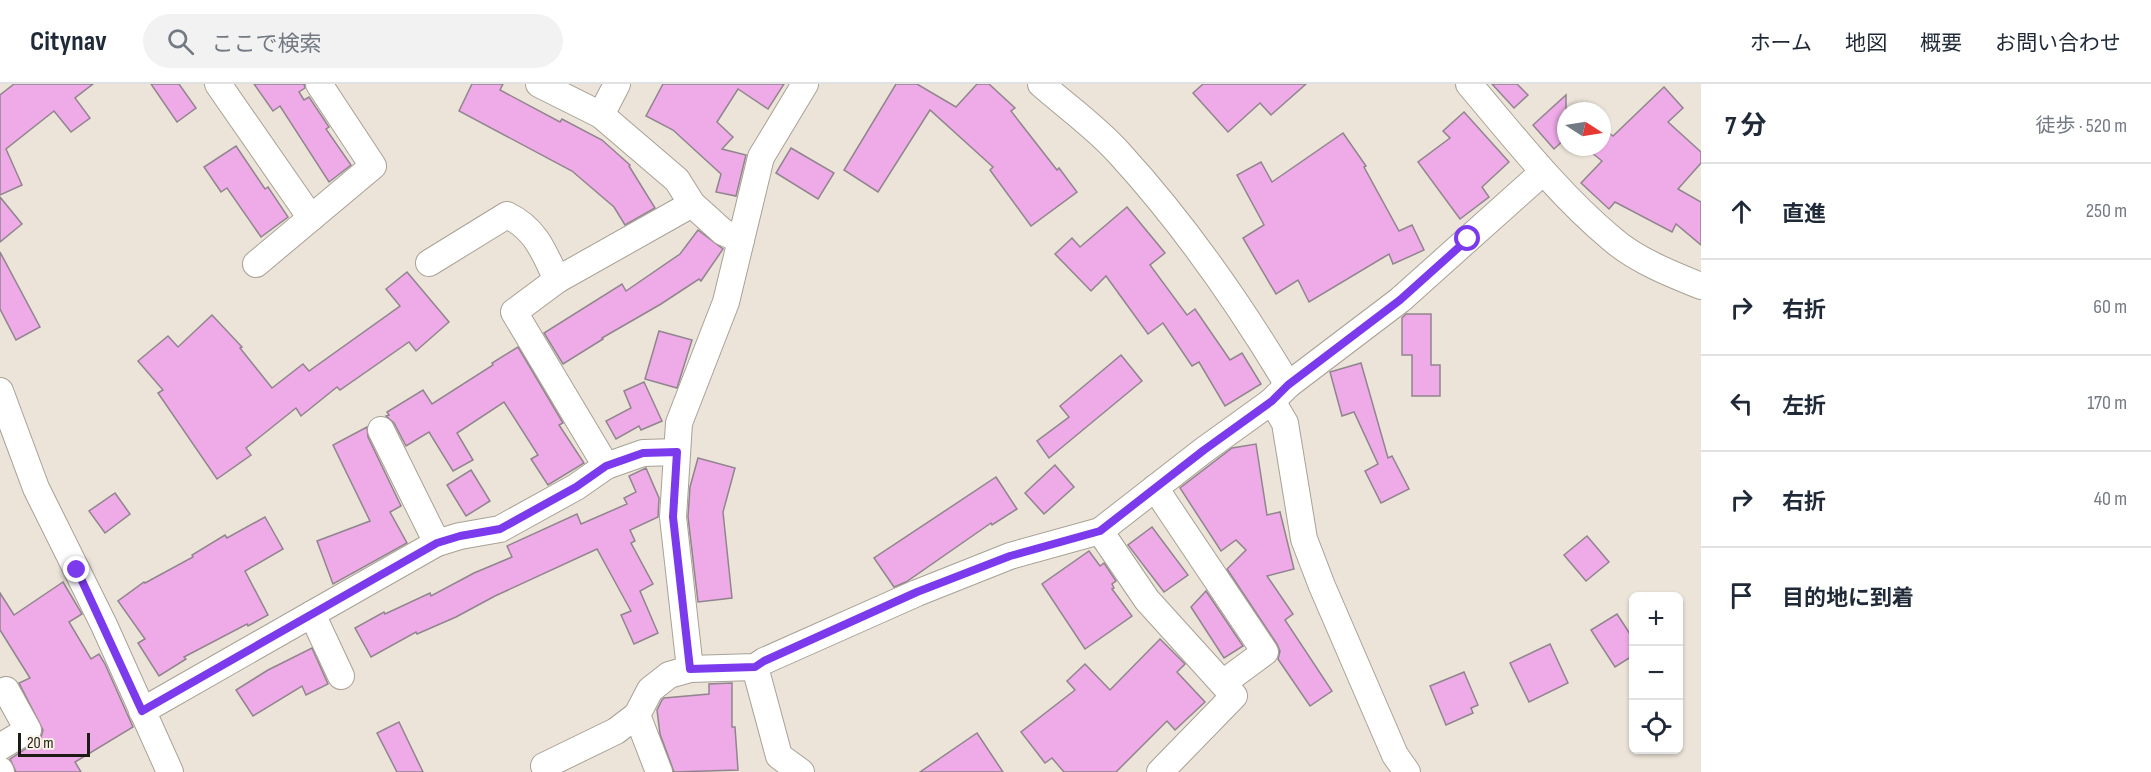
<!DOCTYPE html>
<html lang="ja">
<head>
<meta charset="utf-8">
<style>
	body { margin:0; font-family:"Sofia Sans Condensed","Noto Sans JP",sans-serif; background:#f2f2f3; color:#1f2937 }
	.controls { position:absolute; right:18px; bottom:18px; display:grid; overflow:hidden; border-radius:9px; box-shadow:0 2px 4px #0004 }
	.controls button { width:54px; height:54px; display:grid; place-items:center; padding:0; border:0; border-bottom:2px solid #e0e1e3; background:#fff; color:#1f2937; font:30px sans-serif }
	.compass { position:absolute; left:1557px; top:18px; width:54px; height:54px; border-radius:50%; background:#fff; box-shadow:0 2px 4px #0004; rotate:102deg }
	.scale { position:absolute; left:18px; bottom:15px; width:72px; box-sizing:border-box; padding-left:6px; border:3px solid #1d1b16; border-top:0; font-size:16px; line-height:21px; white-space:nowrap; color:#1d1b16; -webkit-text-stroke:4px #faf2e5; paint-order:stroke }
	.stop { position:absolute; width:18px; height:18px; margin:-14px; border:4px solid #7c3aed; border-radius:50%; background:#fff }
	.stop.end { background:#7c3aed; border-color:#fff; box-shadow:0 2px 6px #0008 }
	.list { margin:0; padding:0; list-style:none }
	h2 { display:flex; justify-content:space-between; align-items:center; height:78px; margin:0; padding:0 24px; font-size:26px }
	h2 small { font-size:20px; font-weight:400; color:#747a83 }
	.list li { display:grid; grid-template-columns:39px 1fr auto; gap:18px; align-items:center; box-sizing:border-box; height:96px; padding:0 24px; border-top:2px solid #e0e1e3 }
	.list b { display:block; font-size:22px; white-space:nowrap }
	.list em { font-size:20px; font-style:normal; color:#747a83 }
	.icon { flex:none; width:33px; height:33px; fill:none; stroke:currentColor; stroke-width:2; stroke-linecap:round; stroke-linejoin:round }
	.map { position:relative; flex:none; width:1701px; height:688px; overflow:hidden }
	header { display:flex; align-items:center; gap:36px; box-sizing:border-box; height:84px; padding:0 30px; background:#fff; border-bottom:2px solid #e0e1e3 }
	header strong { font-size:28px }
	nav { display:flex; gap:33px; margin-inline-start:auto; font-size:21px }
	.search { width:420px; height:54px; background:#f2f2f3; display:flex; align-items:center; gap:15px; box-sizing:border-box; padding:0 21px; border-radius:33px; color:#747a83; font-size:22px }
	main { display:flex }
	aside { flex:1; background:#fff }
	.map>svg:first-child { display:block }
</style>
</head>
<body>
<header>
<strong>Citynav</strong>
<div class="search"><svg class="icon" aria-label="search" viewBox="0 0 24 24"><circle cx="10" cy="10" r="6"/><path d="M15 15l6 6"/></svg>ここで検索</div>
<nav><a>ホーム</a><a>地図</a><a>概要</a><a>お問い合わせ</a></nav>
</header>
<main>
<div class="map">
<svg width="1701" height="688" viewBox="0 0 1701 688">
	<rect width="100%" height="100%" fill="#ece4d8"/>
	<g fill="#eeabe7" stroke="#90858e" stroke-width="1.5">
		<path d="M 14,0 L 93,0 L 75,14 L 90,34 L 71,48 L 54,27 L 6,65 L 22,101 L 0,111 L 0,11 Z"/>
		<path d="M 151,0 L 179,0 L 196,24 L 177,38 Z"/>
		<path d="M 254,0 L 304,0 L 305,4 L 299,8 L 304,16 L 309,13 L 329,43 L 326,45 L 351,81 L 329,98 L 280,22 L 273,27 Z"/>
		<path d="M 472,0 L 503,0 L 500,6 L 560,38 L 562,35 L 602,56 L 630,81 L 629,82 L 655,124 L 625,141 L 614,123 L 572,87 L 459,27 Z"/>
		<path d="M 663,0 L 784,0 L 768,25 L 738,5 L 717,38 L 733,53 L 722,65 L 746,71 L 736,112 L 716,108 L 721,90 L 673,46 L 646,32 Z"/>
		<path d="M 896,0 L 917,0 L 956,23 L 977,0 L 989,0 L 1015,24 L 1011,27 L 1057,86 L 1059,84 L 1077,108 L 1031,142 L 990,86 L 993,83 L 930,26 L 878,108 L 844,86 Z"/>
		<path d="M 1203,0 L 1306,0 L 1271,31 L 1260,19 L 1228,48 L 1193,9 Z"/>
		<path d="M 1492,0 L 1517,0 L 1528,11 L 1514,24 Z"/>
		<path d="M 1664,3 L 1683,24 L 1668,38 L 1701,68 L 1701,79 L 1678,105 L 1701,118 L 1701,161 L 1676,140 L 1672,148 L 1615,118 L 1609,125 L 1581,99 L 1602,77 L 1592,69 L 1597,63 L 1602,63 L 1602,57 L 1609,49 L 1613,52 Z"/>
		<path d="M 1566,11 L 1566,54 L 1554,65 L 1533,41 Z"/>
		<path d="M 1464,28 L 1509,78 L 1482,103 L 1489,113 L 1460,135 L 1418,78 L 1450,54 L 1443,47 Z"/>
		<path d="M 1343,49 L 1366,82 L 1364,83 L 1399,147 L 1412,141 L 1424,166 L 1393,180 L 1389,170 L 1309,218 L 1298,196 L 1276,210 L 1243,154 L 1264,141 L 1237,91 L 1261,78 L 1272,98 Z"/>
		<path d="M 236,62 L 265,105 L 268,103 L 288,133 L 261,153 L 227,104 L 221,108 L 204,83 Z"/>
		<path d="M 791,64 L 834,89 L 818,115 L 776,89 Z"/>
		<path d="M 0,113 L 22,140 L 0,158 Z"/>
		<path d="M 1127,123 L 1165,169 L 1150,181 L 1187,231 L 1195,225 L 1230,276 L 1242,269 L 1261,300 L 1225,322 L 1199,278 L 1192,282 L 1163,239 L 1148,250 L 1106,192 L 1091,207 L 1055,170 L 1072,154 L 1080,163 Z"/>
		<path d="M 698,146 L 723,165 L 701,197 L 699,195 L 661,220 L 602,254 L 603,255 L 563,280 L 544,249 L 622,200 L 626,207 L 680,170 Z"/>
		<path d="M 0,168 L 40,243 L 16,256 L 0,225 Z"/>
		<path d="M 407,188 L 449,238 L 416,267 L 409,258 L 340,306 L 337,303 L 301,332 L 296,324 L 246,364 L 251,371 L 217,395 L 158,309 L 163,306 L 138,277 L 168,252 L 178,263 L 212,231 L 242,263 L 240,264 L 272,304 L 303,280 L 309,287 L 400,222 L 386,205 Z"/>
		<path d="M 1406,230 L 1431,230 L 1431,281 L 1440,281 L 1440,312 L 1412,312 L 1412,271 L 1402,271 L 1402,234 Z"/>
		<path d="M 659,247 L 692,256 L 677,304 L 645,295 Z"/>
		<path d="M 518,263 L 563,339 L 559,341 L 584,379 L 548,401 L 531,375 L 538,371 L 504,318 L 457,349 L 473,376 L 453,387 L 429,348 L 406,362 L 394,339 L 386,332 L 389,331 L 387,328 L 423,306 L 432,320 L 493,281 L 492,279 Z"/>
		<path d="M 1121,271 L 1142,297 L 1049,374 L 1037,357 L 1069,333 L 1060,322 Z"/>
		<path d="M 1361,279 L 1388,374 L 1392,372 L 1409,405 L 1381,419 L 1365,387 L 1378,380 L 1354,328 L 1342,332 L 1330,288 Z"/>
		<path d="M 644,298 L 662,337 L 641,346 L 639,342 L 616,355 L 606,337 L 631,324 L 624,307 Z"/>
		<path d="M 367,343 L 368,353 L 401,422 L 390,428 L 407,459 L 333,500 L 317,457 L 370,437 L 333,361 Z"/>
		<path d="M 1256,360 L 1267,431 L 1280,428 L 1294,485 L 1267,492 L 1293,530 L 1285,536 L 1332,607 L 1310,622 L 1278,575 L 1280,567 L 1277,560 L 1227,485 L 1246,466 L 1236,456 L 1221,467 L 1180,404 L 1232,364 Z"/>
		<path d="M 698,374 L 735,384 L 723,428 L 732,514 L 698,518 L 688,433 L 690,403 Z"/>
		<path d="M 1055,381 L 1074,403 L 1044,430 L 1025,409 Z"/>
		<path d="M 646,384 L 659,414 L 658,433 L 630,446 L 635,457 L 631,459 L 653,500 L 640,507 L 658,549 L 634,560 L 621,531 L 631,527 L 597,465 L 495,512 L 456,533 L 417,550 L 416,548 L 371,573 L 355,544 L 384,528 L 385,530 L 430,509 L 431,512 L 474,489 L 512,473 L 507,462 L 577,430 L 581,440 L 627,420 L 624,414 L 636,408 L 629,392 Z"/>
		<path d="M 471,386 L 490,417 L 466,432 L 447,401 Z"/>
		<path d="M 996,393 L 1017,425 L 992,441 L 991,439 L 906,498 L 894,503 L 874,474 Z"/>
		<path d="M 115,409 L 130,430 L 105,449 L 89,427 Z"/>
		<path d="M 265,433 L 283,465 L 245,487 L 268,531 L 248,542 L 247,540 L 184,573 L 186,575 L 159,592 L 138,559 L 145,555 L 118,517 L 144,498 L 145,499 L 193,473 L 192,471 L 225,451 L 227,454 Z"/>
		<path d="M 1152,443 L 1188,491 L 1164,508 L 1128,461 Z"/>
		<path d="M 1587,452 L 1609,478 L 1586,497 L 1564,471 Z"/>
		<path d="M 1089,467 L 1100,482 L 1104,479 L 1116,497 L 1112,500 L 1114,504 L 1112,505 L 1132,532 L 1085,565 L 1042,500 Z"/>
		<path d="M 63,498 L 82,530 L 69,538 L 91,575 L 99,570 L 105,580 L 133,643 L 75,678 L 81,688 L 16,688 L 10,675 L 36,658 L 41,653 L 43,646 L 19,599 L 30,594 L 0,546 L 0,509 L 14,531 Z"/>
		<path d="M 1206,507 L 1243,562 L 1224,574 L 1191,523 Z"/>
		<path d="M 1617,530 L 1634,556 L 1634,571 L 1615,583 L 1591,546 Z"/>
		<path d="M 1160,555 L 1185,580 L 1177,588 L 1205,618 L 1175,646 L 1167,637 L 1116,688 L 1064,688 L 1052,674 L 1045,679 L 1021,648 L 1075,606 L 1067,597 L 1085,580 L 1110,606 Z"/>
		<path d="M 1550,560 L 1568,599 L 1529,618 L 1510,579 Z"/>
		<path d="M 312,564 L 328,600 L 306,611 L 302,602 L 253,632 L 236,606 L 268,586 Z"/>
		<path d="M 1464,588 L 1478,621 L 1471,624 L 1473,629 L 1446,641 L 1430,602 Z"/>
		<path d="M 732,599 L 732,643 L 735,643 L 738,686 L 674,688 L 660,650 L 657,626 L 662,616 L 664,614 L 709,610 L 709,600 Z"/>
		<path d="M 399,638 L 423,688 L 397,688 L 377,649 Z"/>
		<path d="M 977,649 L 1003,688 L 920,688 Z"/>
	</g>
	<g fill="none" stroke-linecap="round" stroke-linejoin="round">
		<defs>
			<g id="street">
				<path d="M 218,0 L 311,134"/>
				<path d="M 539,0 L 601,31 L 617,0"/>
				<path d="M 805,0 L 761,73 L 726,218 L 679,339 L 673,433 L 690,585 L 755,583 L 764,577 L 917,509 L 1010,472 L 1100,447 L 1204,366 L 1272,317 L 1288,301 L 1400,216 L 1543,88"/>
				<path d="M 1041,0 C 1066,22 1097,44 1119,69 C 1184,140 1239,219 1288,301"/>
				<path d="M 1469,0 C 1513,52 1559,111 1612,155 C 1636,176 1671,190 1701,202"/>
				<path d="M 601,31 L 677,96 L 692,120 L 723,148 L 741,156"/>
				<path d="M 429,179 L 507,131 C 536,145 544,168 557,196 L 692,120"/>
				<path d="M 256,180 L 373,82 L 319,0"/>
				<path d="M 557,196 L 514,228 L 606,382 L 643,369 L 677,368"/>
				<path d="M 0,307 L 36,404 L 104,541 L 170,688"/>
				<path d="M 1272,317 L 1285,339 L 1304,455 L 1322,502 L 1395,671 L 1407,688"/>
				<path d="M 381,346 L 437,459 L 460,452 L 500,445 L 576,403 L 606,382"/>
				<path d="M 1155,404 L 1265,568 L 1223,599"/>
				<path d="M 1100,447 L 1147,516 L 1234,612 L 1160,688"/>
				<path d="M 755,583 L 779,672 L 801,688"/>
				<path d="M 341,592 L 312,530 L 437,459"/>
				<path d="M 142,627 L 312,530"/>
				<path d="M 637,631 L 659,688"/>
				<path d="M 0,663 L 28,646 L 6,606"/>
				<path d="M 544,682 L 616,647 L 637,631 L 650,606 L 669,591 L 690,585"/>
				<path d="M 0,686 L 1,688"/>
			</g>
		</defs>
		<use href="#street" stroke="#a8a195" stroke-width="28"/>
		<use href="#street" stroke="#fff" stroke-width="26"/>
	</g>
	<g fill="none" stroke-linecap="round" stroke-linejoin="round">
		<path stroke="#7c3aed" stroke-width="8" d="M 77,486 L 142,627 L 437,459 L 460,452 L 500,445 L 576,403 L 606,382 L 643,369 L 677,368 L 673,433 L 690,585 L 755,583 L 764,577 L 917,508 L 1010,472 L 1100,447 L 1204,366 L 1272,317 L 1288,301 L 1400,216 L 1468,155"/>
	</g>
</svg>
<div class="controls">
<button>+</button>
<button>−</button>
<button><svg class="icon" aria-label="locate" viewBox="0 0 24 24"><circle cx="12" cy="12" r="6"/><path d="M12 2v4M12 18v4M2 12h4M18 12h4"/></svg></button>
</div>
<svg class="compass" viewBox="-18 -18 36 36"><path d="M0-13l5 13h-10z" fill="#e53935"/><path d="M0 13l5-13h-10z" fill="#747a83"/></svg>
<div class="scale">20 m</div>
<div class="stop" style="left:1468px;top:155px"></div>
<div class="stop end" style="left:77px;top:486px"></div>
</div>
<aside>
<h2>7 分<small>徒歩 · 520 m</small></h2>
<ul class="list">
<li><svg class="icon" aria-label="ahead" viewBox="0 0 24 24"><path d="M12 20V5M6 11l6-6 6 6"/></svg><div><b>直進</b></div><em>250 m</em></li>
<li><svg class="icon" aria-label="right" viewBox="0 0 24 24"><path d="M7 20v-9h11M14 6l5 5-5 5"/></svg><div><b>右折</b></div><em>60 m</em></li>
<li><svg class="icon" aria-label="left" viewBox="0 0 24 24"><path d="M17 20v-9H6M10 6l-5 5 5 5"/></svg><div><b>左折</b></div><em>170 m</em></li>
<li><svg class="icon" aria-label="right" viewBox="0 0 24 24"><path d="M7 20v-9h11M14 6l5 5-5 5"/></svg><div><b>右折</b></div><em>40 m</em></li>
<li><svg class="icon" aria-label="arrive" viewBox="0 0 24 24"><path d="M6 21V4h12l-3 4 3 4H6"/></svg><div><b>目的地に到着</b></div></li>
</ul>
</aside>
</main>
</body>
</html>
